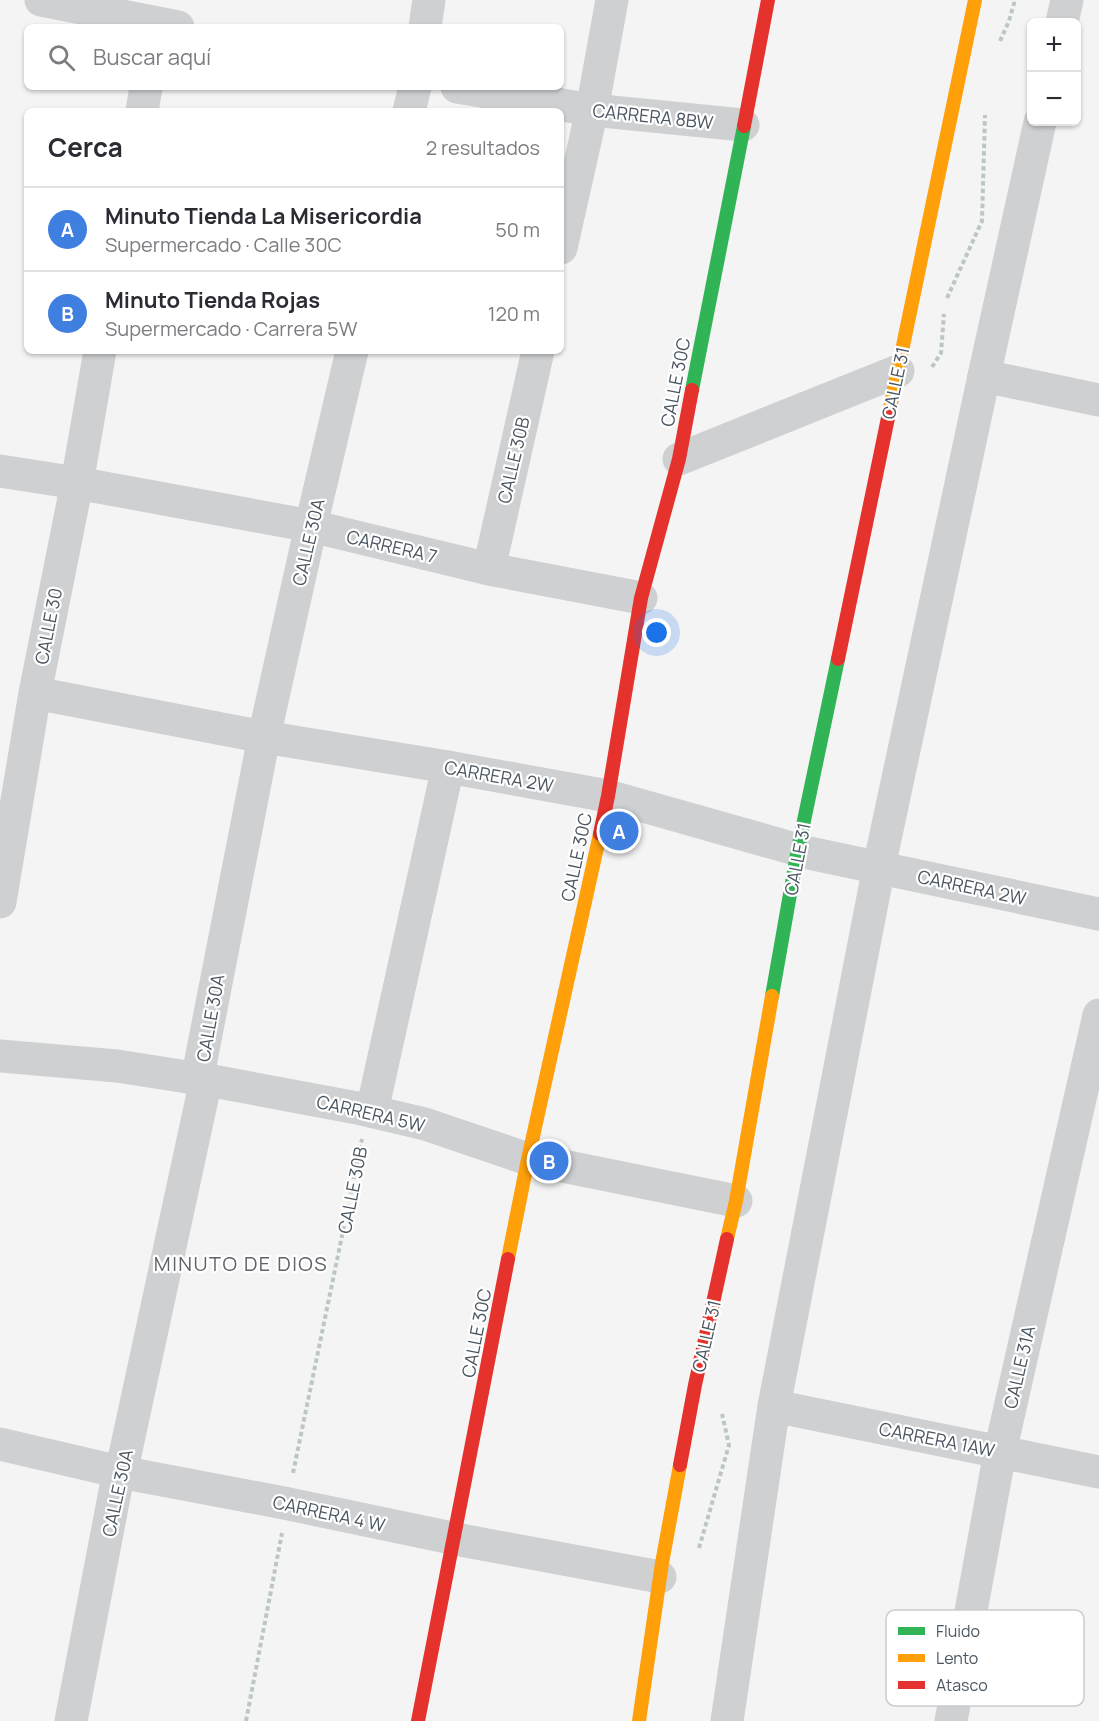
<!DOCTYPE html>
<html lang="es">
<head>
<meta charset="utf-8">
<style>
	body { margin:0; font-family:Manrope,sans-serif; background:#f2f2f3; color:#2b2b33 }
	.controls { position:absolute; right:18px; top:18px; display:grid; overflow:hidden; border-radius:9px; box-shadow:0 2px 4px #0004 }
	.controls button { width:54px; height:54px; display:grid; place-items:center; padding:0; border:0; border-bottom:2px solid #e1e1e2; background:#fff; color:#2b2b33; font:30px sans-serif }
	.you { position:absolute; left:657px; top:633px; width:21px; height:21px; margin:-15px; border:4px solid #fff; border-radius:50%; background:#1a73e8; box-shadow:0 0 0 9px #1a73e833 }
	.badge { display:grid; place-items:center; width:39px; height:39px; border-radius:50%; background:#868d94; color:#fff; font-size:20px; font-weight:700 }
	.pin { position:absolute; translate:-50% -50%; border:3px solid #fff; box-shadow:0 2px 6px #0006 }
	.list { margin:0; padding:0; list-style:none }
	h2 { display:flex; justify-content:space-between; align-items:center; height:78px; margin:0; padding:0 24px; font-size:26px }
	h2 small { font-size:20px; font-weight:400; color:#7c7c81 }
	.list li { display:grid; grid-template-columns:39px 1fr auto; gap:18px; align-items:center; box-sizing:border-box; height:84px; padding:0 24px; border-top:2px solid #e1e1e2 }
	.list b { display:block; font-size:22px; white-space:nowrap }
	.list p { margin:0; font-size:20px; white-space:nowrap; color:#7c7c81 }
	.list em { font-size:20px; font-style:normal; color:#7c7c81 }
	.icon { flex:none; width:33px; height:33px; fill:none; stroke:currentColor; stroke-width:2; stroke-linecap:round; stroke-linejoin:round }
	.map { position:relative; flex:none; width:1099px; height:1721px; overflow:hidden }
	.search { position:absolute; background:#fff; box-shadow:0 2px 4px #0004; left:24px; top:24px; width:540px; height:66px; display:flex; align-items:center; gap:15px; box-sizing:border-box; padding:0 21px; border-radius:9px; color:#7c7c81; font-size:22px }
	.panel { position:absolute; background:#fff; box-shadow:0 2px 4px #0004; left:24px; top:108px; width:540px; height:246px; border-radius:9px }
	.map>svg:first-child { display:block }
</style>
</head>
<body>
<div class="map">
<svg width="1099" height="1721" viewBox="0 0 1099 1721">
	<rect width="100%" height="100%" fill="#f4f4f4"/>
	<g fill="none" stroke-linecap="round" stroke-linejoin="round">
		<g stroke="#bcc7c4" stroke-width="4" stroke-dasharray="4.5 3" stroke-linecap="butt">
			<path d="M 1000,41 L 1009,21 L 1015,0"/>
			<path d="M 947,298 L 982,221 L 985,115"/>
			<path d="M 932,367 L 941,353 L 944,314"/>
			<path d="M 293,1473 L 362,1139"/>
			<path d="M 699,1548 L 729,1445 L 722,1414"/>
			<path d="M 246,1721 L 282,1533"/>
		</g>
		<g stroke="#ced0d2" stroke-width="33">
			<path d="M 41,0 L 178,27"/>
			<path d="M 1062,22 L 1067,0"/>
			<path d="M 425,27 L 429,0"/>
			<path d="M 457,87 L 592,110 L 743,125"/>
			<path d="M 142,111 L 146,87"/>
			<path d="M 409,111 L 415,87"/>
			<path d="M 561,248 L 592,110 L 612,0"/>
			<path d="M 984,376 L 1099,400"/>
			<path d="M 679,459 L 898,371"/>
			<path d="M 0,471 L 77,483 L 311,526 L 489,569 L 641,598"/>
			<path d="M 489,569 L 538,351"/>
			<path d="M 35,693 L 264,737 L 448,767 L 608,796 L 809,853 L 1099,914"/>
			<path d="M 0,902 L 35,693 L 77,483 L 100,351"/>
			<path d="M 0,1056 L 117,1066 L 213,1081 L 357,1108 L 425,1124 L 528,1159 L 736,1201"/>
			<path d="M 371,1111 L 376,1093 L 448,767"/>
			<path d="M 774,1406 L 1099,1472"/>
			<path d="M 0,1444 L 120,1472 L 284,1503 L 466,1541 L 660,1577"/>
			<path d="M 71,1721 L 117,1481 L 123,1464 L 203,1094 L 200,1079 L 200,1065 L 264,737 L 311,526 L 352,351"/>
			<path d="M 727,1721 L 774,1406 L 879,867 L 984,376 L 1040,122"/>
			<path d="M 951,1721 L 1000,1452 L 1099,1015"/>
		</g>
		<g stroke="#30b455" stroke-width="14">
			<path d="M 692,390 L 744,126"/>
			<path d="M 772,996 L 798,849 L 838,659"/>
		</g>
		<g stroke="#ff9f0a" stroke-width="14">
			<path d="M 889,413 L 975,0"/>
			<path d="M 727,1239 L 736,1201 L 772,996"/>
			<path d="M 508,1259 L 528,1159 L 600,834"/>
			<path d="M 639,1721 L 662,1563 L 680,1465"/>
		</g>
		<g stroke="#e5322d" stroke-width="14">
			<path d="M 744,126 L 768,0"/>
			<path d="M 838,659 L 889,413"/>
			<path d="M 600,834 L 608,796 L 641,598 L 679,459 L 692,390"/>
			<path d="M 680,1465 L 695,1385 L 727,1239"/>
			<path d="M 418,1721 L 508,1259"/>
		</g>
	</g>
	<g text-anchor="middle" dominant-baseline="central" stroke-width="4.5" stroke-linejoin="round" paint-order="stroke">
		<g font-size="18" fill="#4a5661" stroke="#fff">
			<text transform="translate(653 116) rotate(6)">CARRERA 8BW</text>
			<text transform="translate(675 382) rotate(-79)">CALLE 30C</text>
			<text transform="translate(895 383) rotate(-78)">CALLE 31</text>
			<text transform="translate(513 460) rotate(-77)">CALLE 30B</text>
			<text transform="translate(308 542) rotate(-77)">CALLE 30A</text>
			<text transform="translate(392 546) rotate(13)">CARRERA 7</text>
			<text transform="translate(48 626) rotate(-79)">CALLE 30</text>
			<text transform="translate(499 776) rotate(10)">CARRERA 2W</text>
			<text transform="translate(576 857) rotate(-78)">CALLE 30C</text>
			<text transform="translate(797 859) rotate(-79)">CALLE 31</text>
			<text transform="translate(972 887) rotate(12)">CARRERA 2W</text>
			<text transform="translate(210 1018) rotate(-80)">CALLE 30A</text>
			<text transform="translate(371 1113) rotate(13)">CARRERA 5W</text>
			<text transform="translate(352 1190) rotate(-79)">CALLE 30B</text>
			<text transform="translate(476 1333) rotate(-79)">CALLE 30C</text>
			<text transform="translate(706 1336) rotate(-77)">CALLE 31</text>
			<text transform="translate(1019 1367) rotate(-77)">CALLE 31A</text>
			<text transform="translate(937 1439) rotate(11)">CARRERA 1AW</text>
			<text transform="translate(117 1493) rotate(-78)">CALLE 30A</text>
			<text transform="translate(329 1513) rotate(12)">CARRERA 4 W</text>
		</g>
		<g font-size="20" letter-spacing="1.5" fill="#5f6368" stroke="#fff">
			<text x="241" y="1263">MINUTO DE DIOS</text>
		</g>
	</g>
	<rect x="886" y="1610" width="198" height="96" rx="9" fill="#fff" stroke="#c9ccd0" stroke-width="1.5"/>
	<rect x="898" y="1627" width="27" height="8" fill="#30b455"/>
	<rect x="898" y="1654" width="27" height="8" fill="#ff9f0a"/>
	<rect x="898" y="1681" width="27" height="8" fill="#e5322d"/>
	<g font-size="16" fill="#4a5661">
		<text x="936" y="1637">Fluido</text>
		<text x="936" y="1664">Lento</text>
		<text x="936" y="1691">Atasco</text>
	</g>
</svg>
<div class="controls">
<button>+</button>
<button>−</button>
</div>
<div class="you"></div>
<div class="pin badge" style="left:619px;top:831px;background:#3f7fe0">A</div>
<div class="pin badge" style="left:549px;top:1161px;background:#3f7fe0">B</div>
<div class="search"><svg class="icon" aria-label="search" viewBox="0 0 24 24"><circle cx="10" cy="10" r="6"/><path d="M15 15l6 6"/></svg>Buscar aquí</div>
<section class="panel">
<h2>Cerca<small>2 resultados</small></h2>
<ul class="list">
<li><span class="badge" style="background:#3f7fe0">A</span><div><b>Minuto Tienda La Misericordia</b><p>Supermercado · Calle 30C</p></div><em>50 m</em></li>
<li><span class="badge" style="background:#3f7fe0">B</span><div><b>Minuto Tienda Rojas</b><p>Supermercado · Carrera 5W</p></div><em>120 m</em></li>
</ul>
</section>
</div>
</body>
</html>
